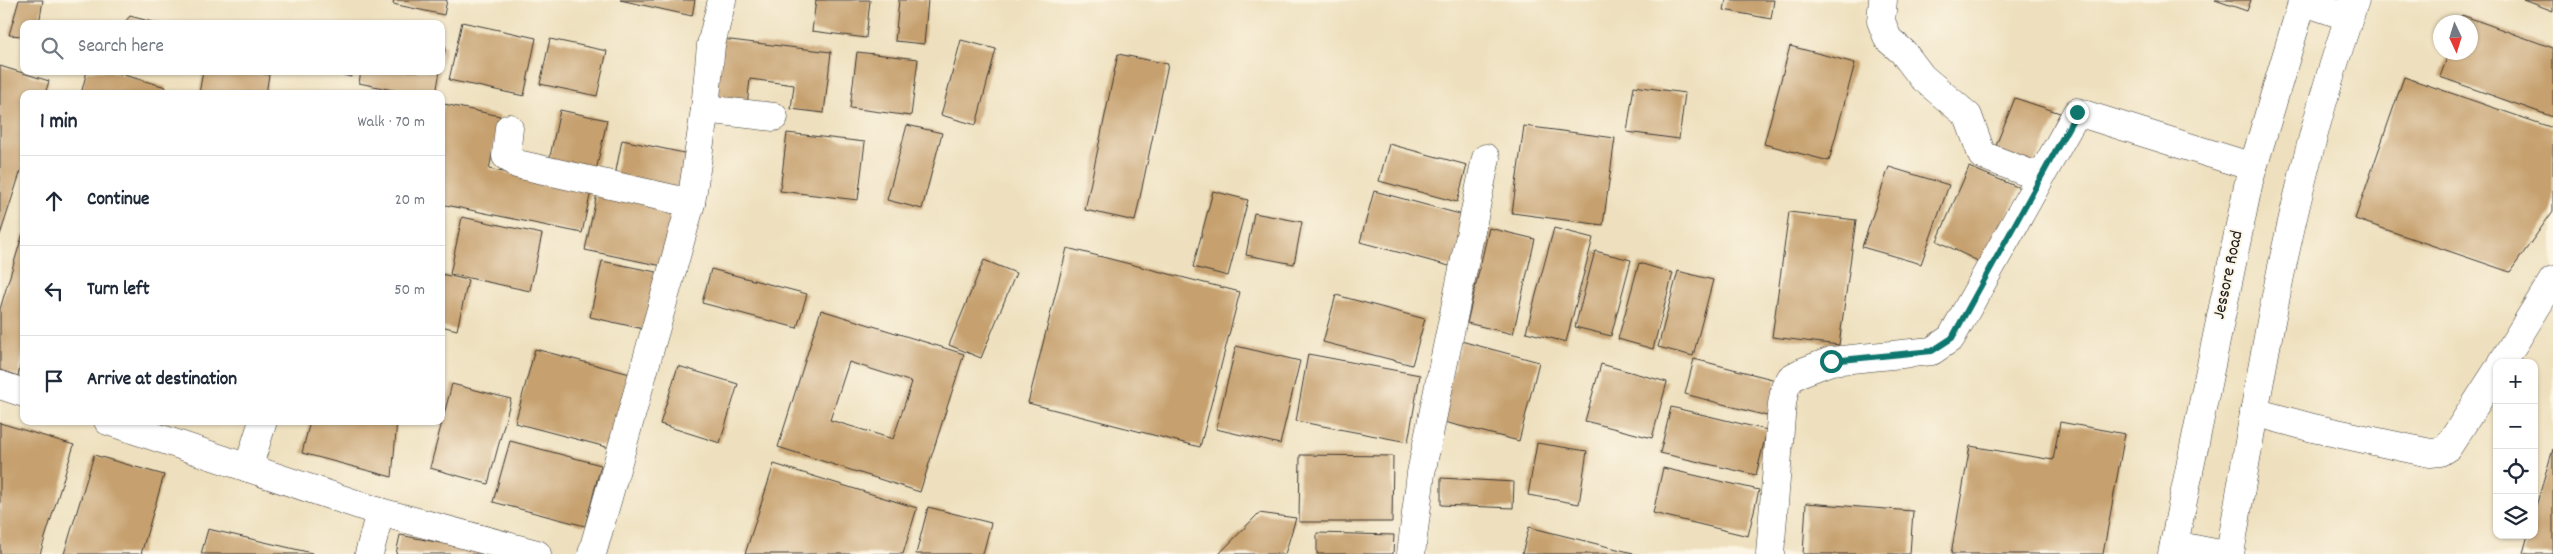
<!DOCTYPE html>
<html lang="en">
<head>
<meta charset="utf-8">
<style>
	body { margin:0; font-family:Dekko,sans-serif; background:#f2f2f3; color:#1f2937 }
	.controls { position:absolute; right:15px; bottom:15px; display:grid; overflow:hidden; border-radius:10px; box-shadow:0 1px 4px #0004 }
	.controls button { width:45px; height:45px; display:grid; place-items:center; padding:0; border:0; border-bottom:1px solid #e0e1e3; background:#fff; color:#1f2937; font:25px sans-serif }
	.compass { position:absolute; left:2433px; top:15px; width:45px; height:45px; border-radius:50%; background:#fff; box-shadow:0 1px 4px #0004; rotate:176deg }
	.stop { position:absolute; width:15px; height:15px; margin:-11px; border:4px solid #0f766e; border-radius:50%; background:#fff }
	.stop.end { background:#0f766e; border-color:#fff; box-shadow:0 1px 5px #0008 }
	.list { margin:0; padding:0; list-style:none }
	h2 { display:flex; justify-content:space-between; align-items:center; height:65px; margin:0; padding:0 20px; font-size:21px }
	h2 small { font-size:16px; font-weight:400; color:#747a83 }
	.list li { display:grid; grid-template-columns:32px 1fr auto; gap:15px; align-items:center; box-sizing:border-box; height:90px; padding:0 20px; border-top:1px solid #e0e1e3 }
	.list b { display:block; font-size:19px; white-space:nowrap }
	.list em { font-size:16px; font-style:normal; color:#747a83 }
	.icon { flex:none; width:28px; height:28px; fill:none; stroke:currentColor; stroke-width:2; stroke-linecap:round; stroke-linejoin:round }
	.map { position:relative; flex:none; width:2553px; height:554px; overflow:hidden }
	.search { position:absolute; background:#fff; box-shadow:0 1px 4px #0004; left:20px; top:20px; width:425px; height:55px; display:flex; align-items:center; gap:12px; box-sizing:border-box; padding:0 18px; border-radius:10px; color:#747a83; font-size:19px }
	.panel { position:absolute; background:#fff; box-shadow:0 1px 4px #0004; left:20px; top:90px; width:425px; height:335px; border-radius:10px }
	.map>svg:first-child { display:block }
</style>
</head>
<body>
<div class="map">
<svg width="2553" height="554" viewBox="0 0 2553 554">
	<rect width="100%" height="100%" fill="#fcf5e5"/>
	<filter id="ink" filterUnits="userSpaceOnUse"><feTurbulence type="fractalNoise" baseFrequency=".02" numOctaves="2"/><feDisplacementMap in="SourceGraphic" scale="10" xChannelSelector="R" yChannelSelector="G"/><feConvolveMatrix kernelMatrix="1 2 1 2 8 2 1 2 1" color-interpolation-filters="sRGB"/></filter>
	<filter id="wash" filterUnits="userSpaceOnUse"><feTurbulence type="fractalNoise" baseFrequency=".0096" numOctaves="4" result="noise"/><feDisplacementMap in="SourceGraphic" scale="20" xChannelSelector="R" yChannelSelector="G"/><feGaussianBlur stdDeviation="1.12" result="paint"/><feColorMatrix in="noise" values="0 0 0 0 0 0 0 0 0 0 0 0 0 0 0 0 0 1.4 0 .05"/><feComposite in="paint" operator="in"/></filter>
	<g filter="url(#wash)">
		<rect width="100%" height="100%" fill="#eee0be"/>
		<g id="blocks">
			<g fill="#c6a06e" fill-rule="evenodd">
				<path d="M 19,0 L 43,0 L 39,24 L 24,24 L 24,36 L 9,35 Z"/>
				<path d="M 394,0 L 447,0 L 444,15 L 393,4 Z"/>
				<path d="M 620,0 L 695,0 L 692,16 Z"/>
				<path d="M 816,0 L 870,0 L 866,38 L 812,31 Z"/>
				<path d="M 899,0 L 928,0 L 924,44 L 895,41 Z"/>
				<path d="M 1726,0 L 1774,0 L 1771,19 L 1724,10 Z"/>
				<path d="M 2215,0 L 2251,0 L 2247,11 Z"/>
				<path d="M 2524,0 L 2553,0 L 2553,11 Z"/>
				<path d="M 2462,15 L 2553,48 L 2553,117 L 2440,77 L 2449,52 L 2470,52 L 2470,22 L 2459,22 Z"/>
				<path d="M 130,16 L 156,23 L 156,24 L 123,24 Z"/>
				<path d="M 462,22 L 536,38 L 524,96 L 449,80 Z"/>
				<path d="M 550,39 L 607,51 L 597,96 L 540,84 Z"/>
				<path d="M 722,39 L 831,52 L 824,113 L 791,109 L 794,85 L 750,79 L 747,106 L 713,102 Z"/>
				<path d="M 961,40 L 996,49 L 976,125 L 941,115 Z"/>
				<path d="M 441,45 L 446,46 L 442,63 L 441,63 Z"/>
				<path d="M 1790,46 L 1855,63 L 1829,161 L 1764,144 Z"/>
				<path d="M 857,52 L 918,59 L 911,116 L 850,108 Z"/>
				<path d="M 1118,54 L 1168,64 L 1135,221 L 1085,210 Z"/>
				<path d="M 0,66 L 49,81 L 45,94 L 24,94 L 24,161 L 0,235 Z"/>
				<path d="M 87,71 L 110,71 L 166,87 L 164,94 L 81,94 Z"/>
				<path d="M 203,71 L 249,71 L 269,75 L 266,94 L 199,94 Z"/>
				<path d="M 327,71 L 352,71 L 351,77 Z"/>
				<path d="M 361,71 L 440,71 L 436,94 L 412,94 L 359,83 Z"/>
				<path d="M 2404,77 L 2553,128 L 2553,211 L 2510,272 L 2355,219 Z"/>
				<path d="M 1634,86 L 1685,93 L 1679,139 L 1627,132 Z"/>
				<path d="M 2015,98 L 2060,113 L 2031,169 L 1993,153 Z"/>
				<path d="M 444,104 L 500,116 L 489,169 L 591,191 L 582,233 L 441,204 L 441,118 Z"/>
				<path d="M 560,110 L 607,120 L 596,171 L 549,161 Z"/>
				<path d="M 907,125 L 942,133 L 922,209 L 887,200 Z"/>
				<path d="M 1524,126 L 1615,138 L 1603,225 L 1512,213 Z"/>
				<path d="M 787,133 L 865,142 L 858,200 L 780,191 Z"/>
				<path d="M 622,140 L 689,154 L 679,195 L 614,181 Z"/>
				<path d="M 1389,144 L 1467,165 L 1457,202 L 1379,181 Z"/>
				<path d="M 1889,167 L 1949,185 L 1921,264 L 1862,247 Z"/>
				<path d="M 1969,167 L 2020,188 L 1984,264 L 1937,241 Z"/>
				<path d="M 598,189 L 680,207 L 667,267 L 585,250 Z"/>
				<path d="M 1213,191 L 1248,200 L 1228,276 L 1193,267 Z"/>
				<path d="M 1374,191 L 1467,216 L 1453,267 L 1360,242 Z"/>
				<path d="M 1789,212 L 1856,220 L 1839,345 L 1772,337 Z"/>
				<path d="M 1254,213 L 1302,222 L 1294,264 L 1246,255 Z"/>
				<path d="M 462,217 L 542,234 L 530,291 L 450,274 Z"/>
				<path d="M 1489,228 L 1535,239 L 1513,334 L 1467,323 Z"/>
				<path d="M 1554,228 L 1593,238 L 1566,342 L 1526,332 Z"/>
				<path d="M 23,233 L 24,349 L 18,376 L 0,370 L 0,309 Z"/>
				<path d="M 1067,248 L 1240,292 L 1200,447 L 1028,403 Z"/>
				<path d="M 1595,251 L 1631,260 L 1611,336 L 1575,327 Z"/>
				<path d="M 984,260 L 1016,273 L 981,358 L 949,345 Z"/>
				<path d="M 602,261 L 661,273 L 648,330 L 590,317 Z"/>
				<path d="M 1639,263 L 1673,273 L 1653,349 L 1618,339 Z"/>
				<path d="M 711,269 L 807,294 L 797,328 L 702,303 Z"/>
				<path d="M 1678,271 L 1713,280 L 1693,356 L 1658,347 Z"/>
				<path d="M 441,274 L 468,280 L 457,330 L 441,326 Z"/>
				<path d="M 1336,295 L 1425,319 L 1412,365 L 1323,342 Z"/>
				<path d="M 821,310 L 964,354 L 920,492 L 778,447 ZM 849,362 L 912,382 L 893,439 L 830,420 Z"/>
				<path d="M 1461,341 L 1539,362 L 1519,441 L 1440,421 Z"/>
				<path d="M 1236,346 L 1300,361 L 1280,444 L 1216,429 Z"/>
				<path d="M 535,349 L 634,375 L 614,449 L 515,423 Z"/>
				<path d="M 1308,354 L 1420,375 L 1408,442 L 1296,421 Z"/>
				<path d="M 1694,359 L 1776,380 L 1767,416 L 1685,394 Z"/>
				<path d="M 1601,364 L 1667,382 L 1652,438 L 1585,421 Z"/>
				<path d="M 678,366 L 738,384 L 720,443 L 660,424 Z"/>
				<path d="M 452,384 L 511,399 L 488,484 L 430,468 Z"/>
				<path d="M 1671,407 L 1767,430 L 1756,475 L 1660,453 Z"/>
				<path d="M 310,421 L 397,421 L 392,477 L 302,453 Z"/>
				<path d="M 2060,422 L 2125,434 L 2103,554 L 1951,554 L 1970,446 L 2053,460 Z"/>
				<path d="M 0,423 L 74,445 L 40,554 L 0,554 Z"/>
				<path d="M 510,441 L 601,465 L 585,526 L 493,502 Z"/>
				<path d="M 1537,443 L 1587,451 L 1579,504 L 1528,495 Z"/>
				<path d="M 2553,449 L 2553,554 L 2528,554 L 2523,553 L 2528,535 L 2534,535 L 2534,513 Z"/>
				<path d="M 94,455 L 164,475 L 141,554 L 64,554 Z"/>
				<path d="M 1300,455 L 1393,456 L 1392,522 L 1299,522 Z"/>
				<path d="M 774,464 L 917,508 L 903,554 L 745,554 Z"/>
				<path d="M 1663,468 L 1759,490 L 1748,536 L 1653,513 Z"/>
				<path d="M 1441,478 L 1514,482 L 1513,508 L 1441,505 Z"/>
				<path d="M 1806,503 L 1913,511 L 1910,554 L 1803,554 Z"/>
				<path d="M 928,507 L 991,523 L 983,554 L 916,554 Z"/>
				<path d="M 1259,513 L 1296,518 L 1285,554 L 1219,554 Z"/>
				<path d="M 1529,527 L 1633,553 L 1633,554 L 1522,554 Z"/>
				<path d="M 208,529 L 312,553 L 312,554 L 201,554 Z"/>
				<path d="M 1317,533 L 1394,535 L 1393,554 L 1317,554 Z"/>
				<path d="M 400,535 L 493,553 L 493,554 L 396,554 Z"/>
			</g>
		</g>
	</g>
	<g filter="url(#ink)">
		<use href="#blocks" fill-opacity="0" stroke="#3c3934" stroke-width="1"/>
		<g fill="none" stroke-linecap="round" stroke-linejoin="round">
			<defs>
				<g id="street">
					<path d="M 1883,0 L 1881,21 L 1888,39 L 1903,52 L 1922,77 L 1968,116 L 1982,155 L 2039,177"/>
					<path d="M 705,109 L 774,117"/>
					<path d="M 509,128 L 506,156 L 517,164 L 691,203"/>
					<path d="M 2502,363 L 2553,280"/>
					<path d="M 2254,412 L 2313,428 L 2430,453 L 2440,452 L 2448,447 L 2497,371"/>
					<path d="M 248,468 L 263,421"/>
					<path d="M 2174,545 L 2220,554"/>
					<path d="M 369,554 L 380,512"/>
					<path d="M 592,554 L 691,203 L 705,109 L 711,45 L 722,0"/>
					<path d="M 1411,554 L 1421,473 L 1486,158"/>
					<path d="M 1770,554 L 1782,404 L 1785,388 L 1791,378 L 1802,372 L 1831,361 L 1932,351 L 1951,338 L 2077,112 L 2253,167"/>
				</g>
				<g id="secondary">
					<path d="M 0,385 L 24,393"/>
					<path d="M 108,421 L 380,512 L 537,554"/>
				</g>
				<g id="primary">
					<path d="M 2302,1 L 2349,17"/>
					<path d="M 2172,554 L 2249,181 L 2303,0"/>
					<path d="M 2230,554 C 2261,367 2292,179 2355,0"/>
				</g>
			</defs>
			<use href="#street" stroke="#3c3934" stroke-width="29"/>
			<use href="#secondary" stroke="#3c3934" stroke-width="29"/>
			<use href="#primary" stroke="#3c3934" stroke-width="29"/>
			<use href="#street" stroke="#fff" stroke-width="28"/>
			<use href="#secondary" stroke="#fff" stroke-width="28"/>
			<use href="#primary" stroke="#fff" stroke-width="28"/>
		</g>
	</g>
	<g fill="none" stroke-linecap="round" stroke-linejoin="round" filter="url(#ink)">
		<path stroke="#0f766e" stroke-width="6" d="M 1831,361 L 1932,351 L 1952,338 L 2077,112"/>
	</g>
	<g text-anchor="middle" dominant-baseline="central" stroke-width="4" stroke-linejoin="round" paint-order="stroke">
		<g font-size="18" fill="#1c1c1c" stroke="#fcf5e5">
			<text transform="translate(2229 275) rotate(-78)">Jessore Road</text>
		</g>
	</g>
</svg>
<div class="controls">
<button>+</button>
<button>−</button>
<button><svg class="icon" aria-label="locate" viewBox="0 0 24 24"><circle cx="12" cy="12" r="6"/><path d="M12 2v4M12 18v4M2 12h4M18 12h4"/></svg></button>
<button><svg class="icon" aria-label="layers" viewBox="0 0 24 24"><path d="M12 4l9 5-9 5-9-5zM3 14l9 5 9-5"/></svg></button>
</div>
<svg class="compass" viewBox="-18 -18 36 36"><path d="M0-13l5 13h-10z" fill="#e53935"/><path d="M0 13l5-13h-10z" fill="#747a83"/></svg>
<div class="stop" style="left:1831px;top:361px"></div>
<div class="stop end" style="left:2077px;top:112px"></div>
<div class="search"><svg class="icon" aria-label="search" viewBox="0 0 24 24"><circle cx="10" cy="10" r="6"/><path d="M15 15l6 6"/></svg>Search here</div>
<section class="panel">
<h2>1 min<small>Walk · 70 m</small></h2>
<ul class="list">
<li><svg class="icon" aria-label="ahead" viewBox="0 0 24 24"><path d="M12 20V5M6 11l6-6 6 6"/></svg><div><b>Continue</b></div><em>20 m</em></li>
<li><svg class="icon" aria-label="left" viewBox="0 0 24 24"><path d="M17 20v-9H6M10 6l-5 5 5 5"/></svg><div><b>Turn left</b></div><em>50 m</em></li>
<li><svg class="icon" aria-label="arrive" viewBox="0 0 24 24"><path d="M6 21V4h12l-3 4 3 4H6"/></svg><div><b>Arrive at destination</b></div></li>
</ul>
</section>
</div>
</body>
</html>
